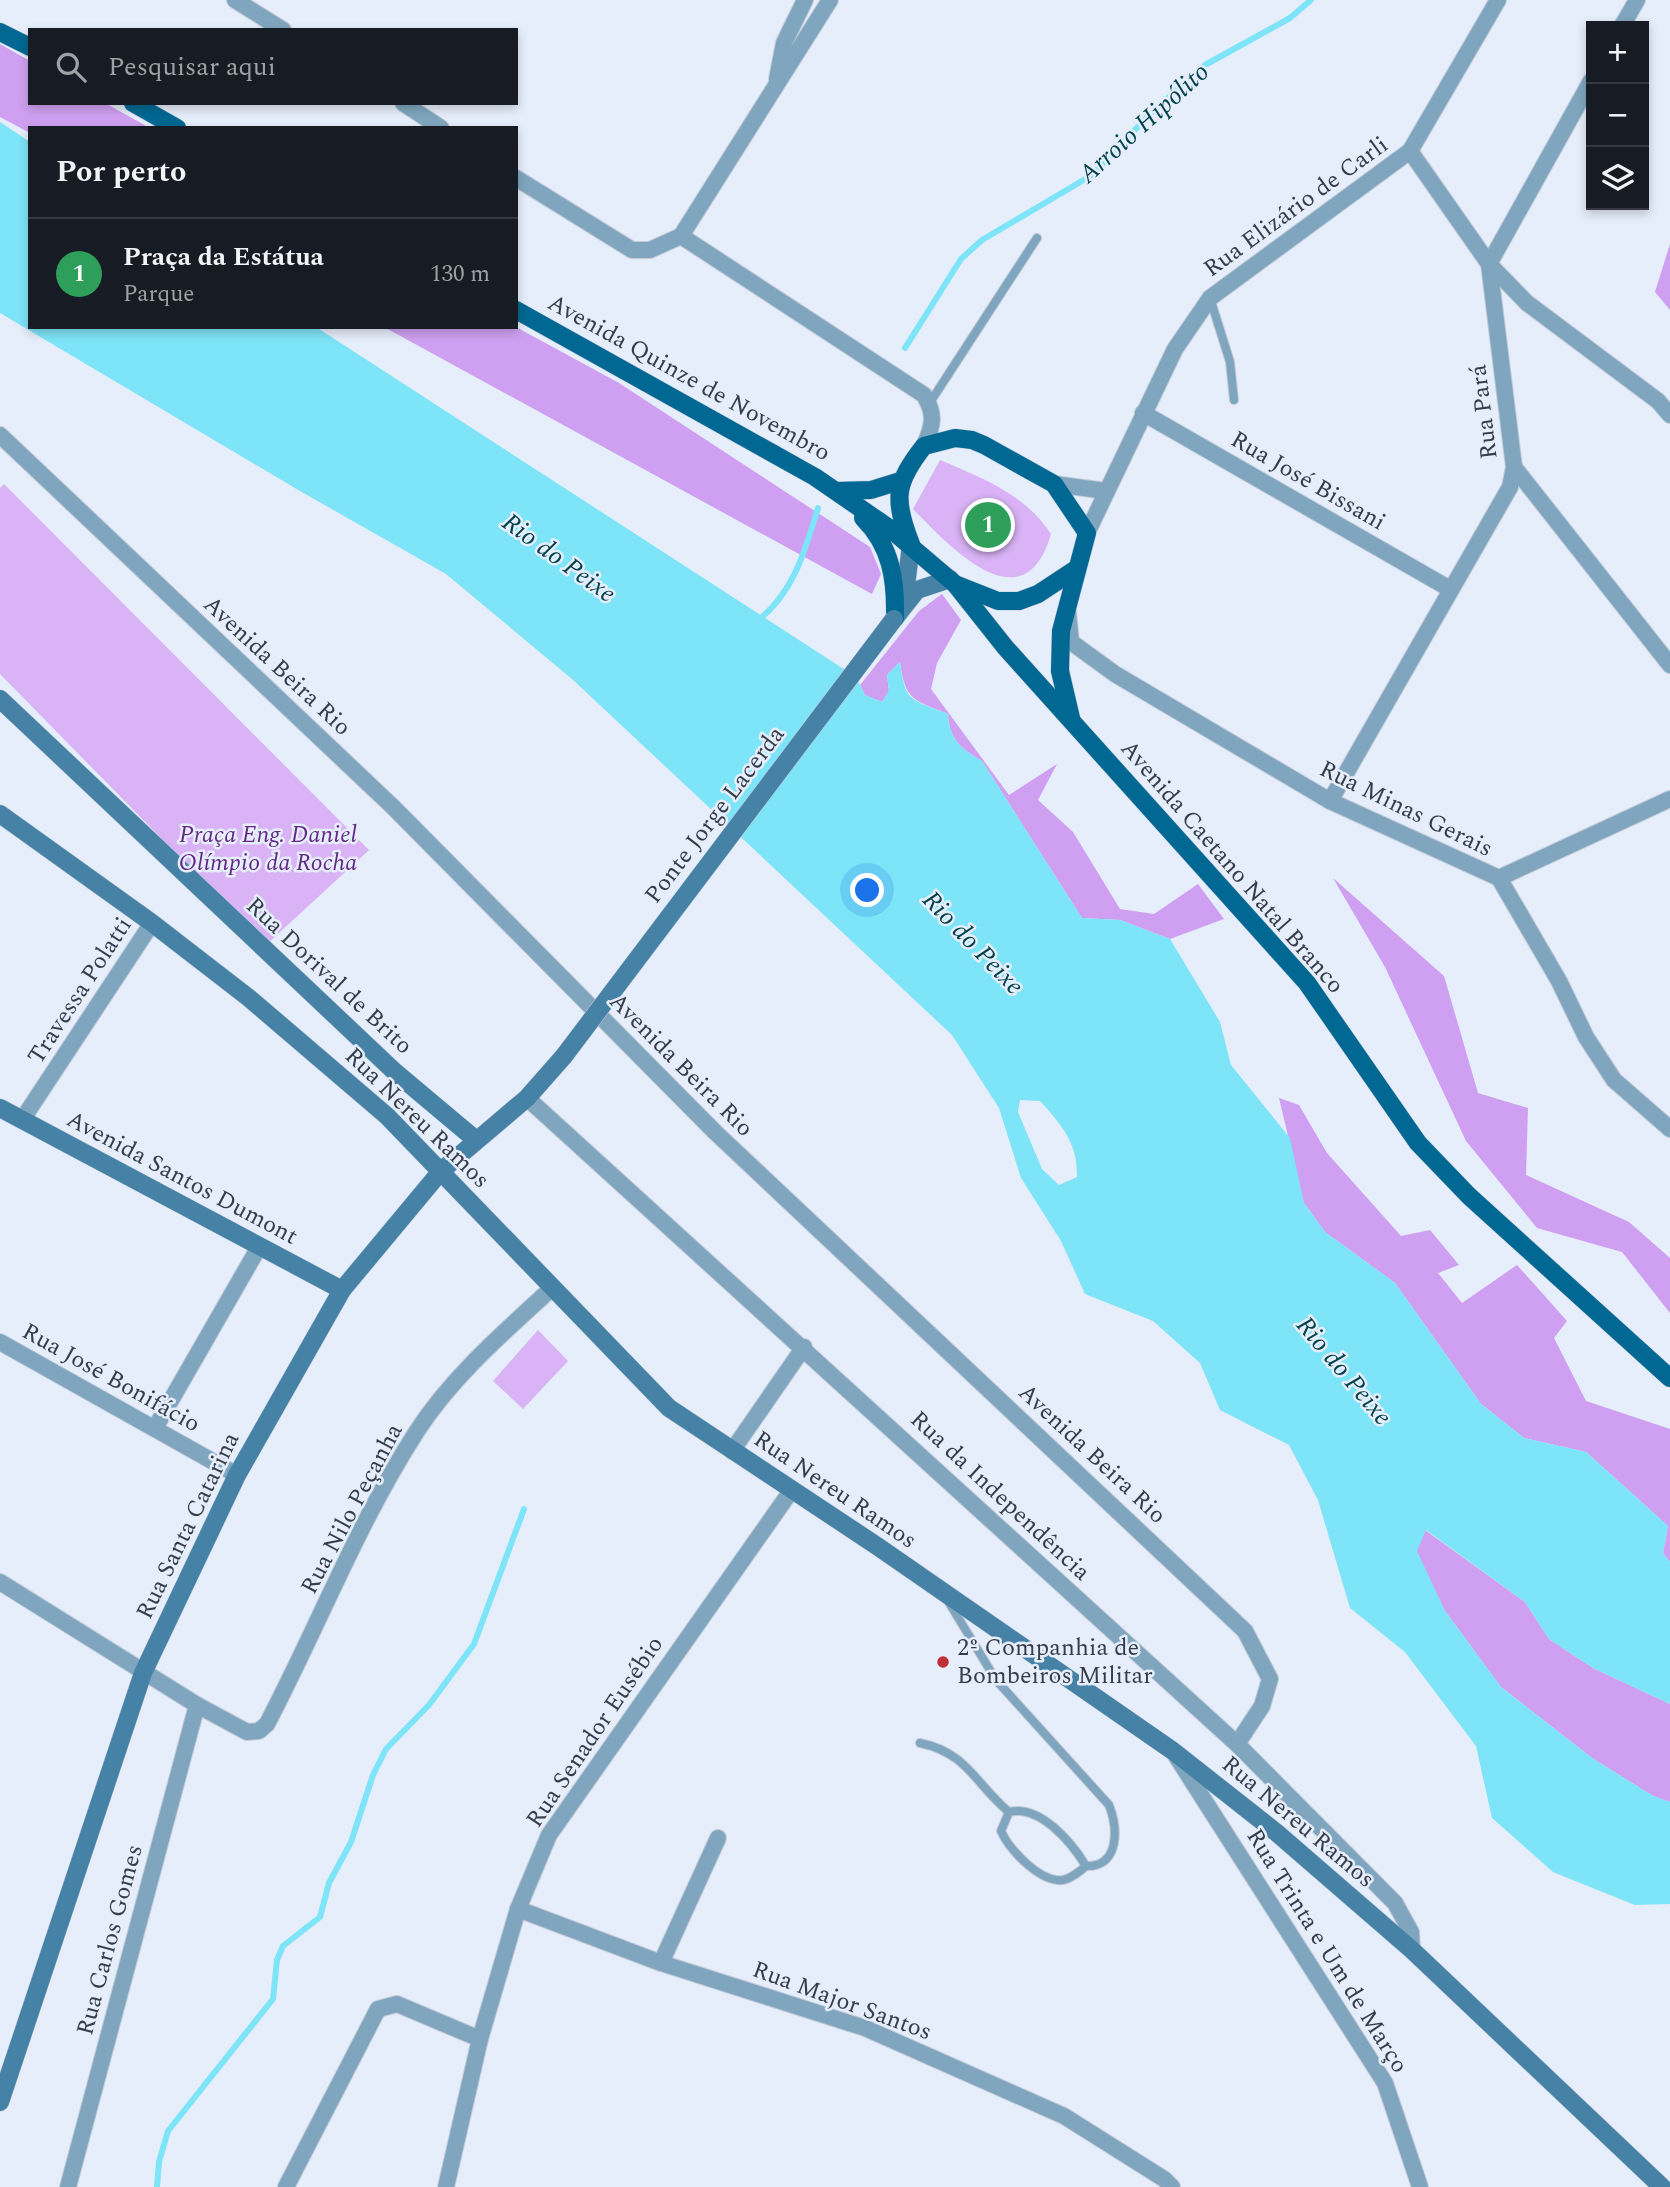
<!DOCTYPE html>
<html lang="pt">
<head>
<meta charset="utf-8">
<style>
	body { margin:0; font-family:Spectral,serif; background:#242831; color:#f1f3f6 }
	.controls { position:absolute; right:21px; top:21px; display:grid; overflow:hidden; border-radius:0px; box-shadow:0 4px 10px #0003 }
	.controls button { width:63px; height:63px; display:grid; place-items:center; padding:0; border:0; border-bottom:2px solid #363941; background:#171b24; color:#f1f3f6; font:35px sans-serif }
	.you { position:absolute; left:868px; top:891px; width:24px; height:24px; margin:-18px; border:5px solid #fff; border-radius:50%; background:#1a73e8; box-shadow:0 0 0 10px #1a73e833 }
	.badge { display:grid; place-items:center; width:46px; height:46px; border-radius:50%; background:#0f766e; color:#fff; font-size:23px; font-weight:700 }
	.pin { position:absolute; translate:-50% -50%; border:4px solid #fff; box-shadow:0 2px 7px #0006 }
	.list { margin:0; padding:0; list-style:none }
	h2 { display:flex; justify-content:space-between; align-items:center; height:91px; margin:0; padding:0 28px; font-size:30px }
	h2 small { font-size:23px; font-weight:400; color:#9ea1a6 }
	.list li { display:grid; grid-template-columns:46px 1fr auto; gap:21px; align-items:center; box-sizing:border-box; height:112px; padding:0 28px; border-top:2px solid #363941 }
	.list b { display:block; font-size:26px; white-space:nowrap }
	.list p { margin:0; font-size:23px; white-space:nowrap; color:#9ea1a6 }
	.list em { font-size:23px; font-style:normal; color:#9ea1a6 }
	.icon { flex:none; width:38px; height:38px; fill:none; stroke:currentColor; stroke-width:2; stroke-linecap:round; stroke-linejoin:round }
	.map { position:relative; flex:none; width:1670px; height:2187px; overflow:hidden }
	.search { position:absolute; background:#171b24; box-shadow:0 4px 10px #0003; left:28px; top:28px; width:490px; height:77px; display:flex; align-items:center; gap:18px; box-sizing:border-box; padding:0 24px; border-radius:0px; color:#9ea1a6; font-size:26px }
	.panel { position:absolute; background:#171b24; box-shadow:0 4px 10px #0003; left:28px; top:126px; width:490px; height:203px; border-radius:0px }
	.map>svg:first-child { display:block }
</style>
</head>
<body>
<div class="map">
<svg width="1670" height="2187" viewBox="0 0 1670 2187">
	<rect width="100%" height="100%" fill="#e6eefb"/>
	<g fill="#d9b3f6">
		<path d="M 940,460 C 982,478 1025,494 1051,534 C 1024,627 950,547 913,509 Z"/>
		<path d="M 4,484 L 369,850 L 266,945 L 0,674 L 0,488 Z"/>
		<path d="M 538,1330 L 568,1361 L 523,1409 L 493,1381 Z"/>
	</g>
	<g fill="#cfa0f1">
		<path d="M 0,44 L 30,61 L 30,103 L 105,103 L 150,128 L 30,128 L 30,133 L 0,117 Z"/>
		<path d="M 1670,244 L 1670,310 L 1655,292 Z"/>
		<path d="M 384,327 L 516,327 L 619,383 L 870,547 L 881,574 L 872,594 Z"/>
		<path d="M 942,594 L 961,620 L 937,663 L 931,689 L 1009,795 L 1057,764 L 1038,800 L 1073,832 L 1120,909 L 1154,914 L 1198,884 L 1224,919 L 1170,939 L 1120,920 L 1082,918 L 982,761 C 961,749 949,739 948,714 C 914,700 905,701 900,662 L 887,675 L 889,691 L 882,702 L 865,695 L 860,685 L 919,611 Z"/>
		<path d="M 1333,878 L 1444,976 L 1478,1093 L 1528,1108 L 1526,1175 L 1629,1222 L 1670,1258 L 1670,1313 L 1622,1252 L 1537,1228 L 1466,1141 L 1385,967 Z"/>
		<path d="M 1279,1098 L 1299,1105 L 1327,1153 L 1401,1236 L 1430,1230 L 1459,1265 L 1438,1273 L 1462,1303 L 1517,1265 L 1567,1321 L 1554,1338 L 1586,1401 L 1670,1429 L 1670,1562 L 1663,1553 L 1668,1526 L 1586,1452 L 1524,1438 L 1481,1404 L 1395,1283 L 1325,1232 L 1304,1203 Z"/>
		<path d="M 1425,1530 L 1525,1602 L 1549,1639 L 1593,1668 L 1670,1704 L 1670,1802 L 1653,1796 L 1592,1758 L 1501,1687 L 1445,1611 L 1416,1551 Z"/>
	</g>
	<path fill="#7ee4f7" fill-rule="evenodd" d="M 0,122 L 30,142 L 30,327 L 316,327 L 856,677 L 865,695 L 882,702 L 889,690 L 887,675 L 900,662 C 905,703 911,699 948,714 C 949,739 961,749 982,761 L 1082,918 L 1120,920 L 1170,939 L 1220,1022 L 1231,1065 L 1290,1138 L 1304,1203 L 1325,1232 L 1395,1283 L 1481,1404 L 1524,1438 L 1586,1452 L 1668,1526 L 1663,1553 L 1670,1562 L 1670,1704 L 1593,1668 L 1549,1639 L 1525,1602 L 1426,1530 L 1417,1551 L 1445,1611 L 1501,1687 L 1592,1758 L 1653,1796 L 1670,1802 L 1670,1904 L 1635,1905 L 1553,1872 L 1492,1818 L 1476,1746 L 1405,1652 L 1350,1608 L 1318,1500 L 1289,1445 L 1220,1410 L 1200,1363 L 1153,1321 L 1085,1294 L 1061,1241 L 1021,1178 L 999,1108 L 952,1035 L 572,679 L 446,574 L 300,491 L 0,313 ZM 1020,1100 L 1040,1101 C 1062,1125 1078,1144 1077,1177 L 1059,1185 L 1042,1169 L 1018,1112 Z"/>
	<g fill="none" stroke-linecap="round" stroke-linejoin="round">
		<g stroke="#7ee4f7" stroke-width="6">
			<path d="M 905,348 L 961,259 L 982,240 L 1092,175 L 1150,114 L 1205,65 L 1290,18 L 1311,0"/>
			<path d="M 757,621 C 794,593 805,550 818,508"/>
			<path d="M 157,2187 L 159,2162 L 168,2131 L 273,1999 L 277,1960 L 283,1946 L 320,1917 L 329,1883 L 351,1842 L 373,1775 L 386,1749 L 429,1705 L 474,1644 L 524,1509"/>
		</g>
		<defs>
			<g id="lane">
				<path d="M 1210,298 L 1230,362 L 1234,400"/>
				<path d="M 929,404 L 1037,238"/>
				<path d="M 948,1601 L 996,1680 L 1109,1805 C 1118,1828 1120,1867 1086,1866 C 1079,1872 1072,1878 1063,1880 C 1040,1883 1009,1849 1001,1831 L 1009,1812 C 1040,1804 1072,1843 1086,1866"/>
				<path d="M 920,1743 C 968,1753 975,1784 1009,1812"/>
			</g>
			<g id="street">
				<path d="M 235,0 L 283,30"/>
				<path d="M 1622,26 L 1637,0"/>
				<path d="M 777,79 L 784,43 L 805,0"/>
				<path d="M 403,103 L 441,128"/>
				<path d="M 1410,151 L 1489,264 L 1527,303 L 1658,401 L 1670,415"/>
				<path d="M 516,178 L 632,250 L 650,250 L 681,236"/>
				<path d="M 681,236 L 924,395 C 936,415 933,426 924,446"/>
				<path d="M 681,236 L 830,0"/>
				<path d="M 1143,413 L 1450,589"/>
				<path d="M 0,435 L 393,807 L 715,1132 L 1245,1631 L 1270,1679 L 1262,1706 L 1237,1744"/>
				<path d="M 1514,467 L 1670,665"/>
				<path d="M 1054,484 L 1106,491"/>
				<path d="M 1087,533 L 1175,349 L 1210,298 L 1410,151 L 1498,0"/>
				<path d="M 1068,612 L 1071,642 L 1115,674 L 1330,801 L 1499,878 L 1559,981 L 1586,1037 L 1614,1080 L 1670,1129"/>
				<path d="M 1330,801 L 1510,487 L 1514,467 L 1489,264 L 1591,81"/>
				<path d="M 1499,878 L 1670,799"/>
				<path d="M 527,1098 L 1237,1744 L 1395,1903 L 1411,1932 L 1412,1950"/>
				<path d="M 22,1120 L 152,923"/>
				<path d="M 0,1342 L 237,1475"/>
				<path d="M 155,1428 L 259,1247"/>
				<path d="M 732,1451 L 804,1347"/>
				<path d="M 0,1582 L 197,1705 L 247,1732 L 259,1731 L 267,1724 C 318,1627 357,1524 417,1431 C 452,1377 504,1332 551,1289"/>
				<path d="M 1176,1756 L 1385,2083 L 1420,2187"/>
				<path d="M 518,1909 L 661,1963 L 865,2028 L 1064,2116 L 1164,2179 L 1172,2187"/>
				<path d="M 661,1963 L 718,1838"/>
				<path d="M 68,2187 L 197,1705"/>
				<path d="M 286,2187 L 378,2009 L 397,2004 L 480,2039"/>
				<path d="M 446,2187 L 480,2039 L 518,1909 L 549,1835 L 791,1491"/>
			</g>
			<g id="secondary">
				<path d="M 904,602 L 911,545"/>
				<path d="M 894,619 L 917,590 L 950,579"/>
				<path d="M 0,699 L 395,1072 L 476,1140"/>
				<path d="M 0,814 L 152,923 L 249,998 L 387,1116 L 669,1408 L 877,1546 L 1173,1751 L 1277,1833 L 1412,1950 L 1662,2187"/>
				<path d="M 0,1108 L 342,1290"/>
				<path d="M 0,2102 L 143,1673 L 237,1475 L 342,1290 L 441,1171 L 527,1098 L 564,1056"/>
			</g>
			<g id="primary">
				<path d="M 0,32 L 30,47"/>
				<path d="M 133,103 L 177,128"/>
				<path d="M 516,310 L 815,477 L 889,528 L 955,584 L 998,601 L 1019,601 L 1038,594 L 1076,569"/>
				<path d="M 836,491 L 871,490 L 900,481"/>
				<path d="M 863,518 C 891,546 896,579 895,618"/>
				<path d="M 911,544 C 893,499 895,483 924,446 L 955,438 L 972,440 L 984,445 L 1054,484 L 1087,533 L 1061,631 L 1060,671 L 1071,718"/>
				<path d="M 955,584 L 1005,647 L 1307,983 L 1418,1143 L 1469,1196 L 1670,1378"/>
			</g>
		</defs>
		<use href="#lane" stroke="#c3cbd8" stroke-width="10"/>
		<use href="#street" stroke="#c3cbd8" stroke-width="18"/>
		<use href="#secondary" stroke="#c3cbd8" stroke-width="19"/>
		<use href="#primary" stroke="#c3cbd8" stroke-width="19"/>
		<use href="#lane" stroke="#7fa6be" stroke-width="8"/>
		<use href="#street" stroke="#7fa6be" stroke-width="16"/>
		<use href="#secondary" stroke="#4582a6" stroke-width="18"/>
		<use href="#primary" stroke="#016893" stroke-width="18"/>
		<defs>
			<path id="secondary-bridge" d="M 564,1056 L 894,619"/>
		</defs>
		<use href="#secondary-bridge" stroke="#c3cbd8" stroke-width="19" stroke-linecap="butt"/>
		<use href="#secondary-bridge" stroke="#4582a6" stroke-width="18"/>
	</g>
	<circle fill="#bf2f33" stroke="#e6eefb" stroke-width="2.5" cx="943" cy="1662" r="7"/>
	<g text-anchor="middle" dominant-baseline="central" stroke-width="5" stroke-linejoin="round" paint-order="stroke">
		<g font-size="24" fill="#353d4a" stroke="#e6eefb">
			<text transform="translate(1296 207) rotate(-36)">Rua Elizário de Carli</text>
			<text transform="translate(689 378) rotate(29)">Avenida Quinze de Novembro</text>
			<text transform="translate(1484 412) rotate(-97)">Rua Pará</text>
			<text transform="translate(1308 481) rotate(30)">Rua José Bissani</text>
			<text transform="translate(277 666) rotate(43)">Avenida Beira Rio</text>
			<text transform="translate(1406 809) rotate(26)">Rua Minas Gerais</text>
			<text transform="translate(715 815) rotate(-53)">Ponte Jorge Lacerda</text>
			<text transform="translate(1232 867) rotate(49)">Avenida Caetano Natal Branco</text>
			<text transform="translate(329 976) rotate(43)">Rua Dorival de Brito</text>
			<text transform="translate(80 991) rotate(-57)">Travessa Polatti</text>
			<text transform="translate(681 1065) rotate(45)">Avenida Beira Rio</text>
			<text transform="translate(417 1118) rotate(44)">Rua Nereu Ramos</text>
			<text transform="translate(182 1178) rotate(28)">Avenida Santos Dumont</text>
			<text transform="translate(111 1378) rotate(29)">Rua José Bonifácio</text>
			<text transform="translate(1092 1454) rotate(43)">Avenida Beira Rio</text>
			<text transform="translate(835 1490) rotate(34)">Rua Nereu Ramos</text>
			<text transform="translate(1000 1496) rotate(43)">Rua da Independência</text>
			<text transform="translate(352 1509) rotate(-62)">Rua Nilo Peçanha</text>
			<text transform="translate(188 1526) rotate(-64)">Rua Santa Catarina</text>
			<text transform="translate(595 1732) rotate(-56)">Rua Senador Eusébio</text>
			<text transform="translate(1298 1822) rotate(40)">Rua Nereu Ramos</text>
			<text transform="translate(110 1940) rotate(-75)">Rua Carlos Gomes</text>
			<text transform="translate(1327 1951) rotate(58)">Rua Trinta e Um de Março</text>
			<text transform="translate(842 2001) rotate(20)">Rua Major Santos</text>
		</g>
		<g font-size="24" font-style="italic" fill="#642987" stroke="#e6eefb">
			<text x="268" y="835">Praça Eng. Daniel<tspan x="268" dy="28">Olímpio da Rocha</tspan></text>
		</g>
		<g font-size="24" fill="#353d4a" stroke="#e6eefb" text-anchor="start">
			<text x="957" y="1648">2º Companhia de<tspan x="957" dy="28">Bombeiros Militar</tspan></text>
		</g>
		<g font-size="26" font-style="italic" fill="#00424c" stroke="#e6eefb">
			<text transform="translate(1144 123) rotate(-42)">Arroio Hipólito</text>
			<text transform="translate(559 558) rotate(36)">Rio do Peixe</text>
			<text transform="translate(973 943) rotate(46)">Rio do Peixe</text>
			<text transform="translate(1344 1371) rotate(50)">Rio do Peixe</text>
		</g>
	</g>
</svg>
<div class="controls">
<button>+</button>
<button>−</button>
<button><svg class="icon" aria-label="layers" viewBox="0 0 24 24"><path d="M12 4l9 5-9 5-9-5zM3 14l9 5 9-5"/></svg></button>
</div>
<div class="you"></div>
<div class="pin badge" style="left:988px;top:525px;background:#2e9e5b">1</div>
<div class="search"><svg class="icon" aria-label="search" viewBox="0 0 24 24"><circle cx="10" cy="10" r="6"/><path d="M15 15l6 6"/></svg>Pesquisar aqui</div>
<section class="panel">
<h2>Por perto<small></small></h2>
<ul class="list">
<li><span class="badge" style="background:#2e9e5b">1</span><div><b>Praça da Estátua</b><p>Parque</p></div><em>130 m</em></li>
</ul>
</section>
</div>
</body>
</html>
